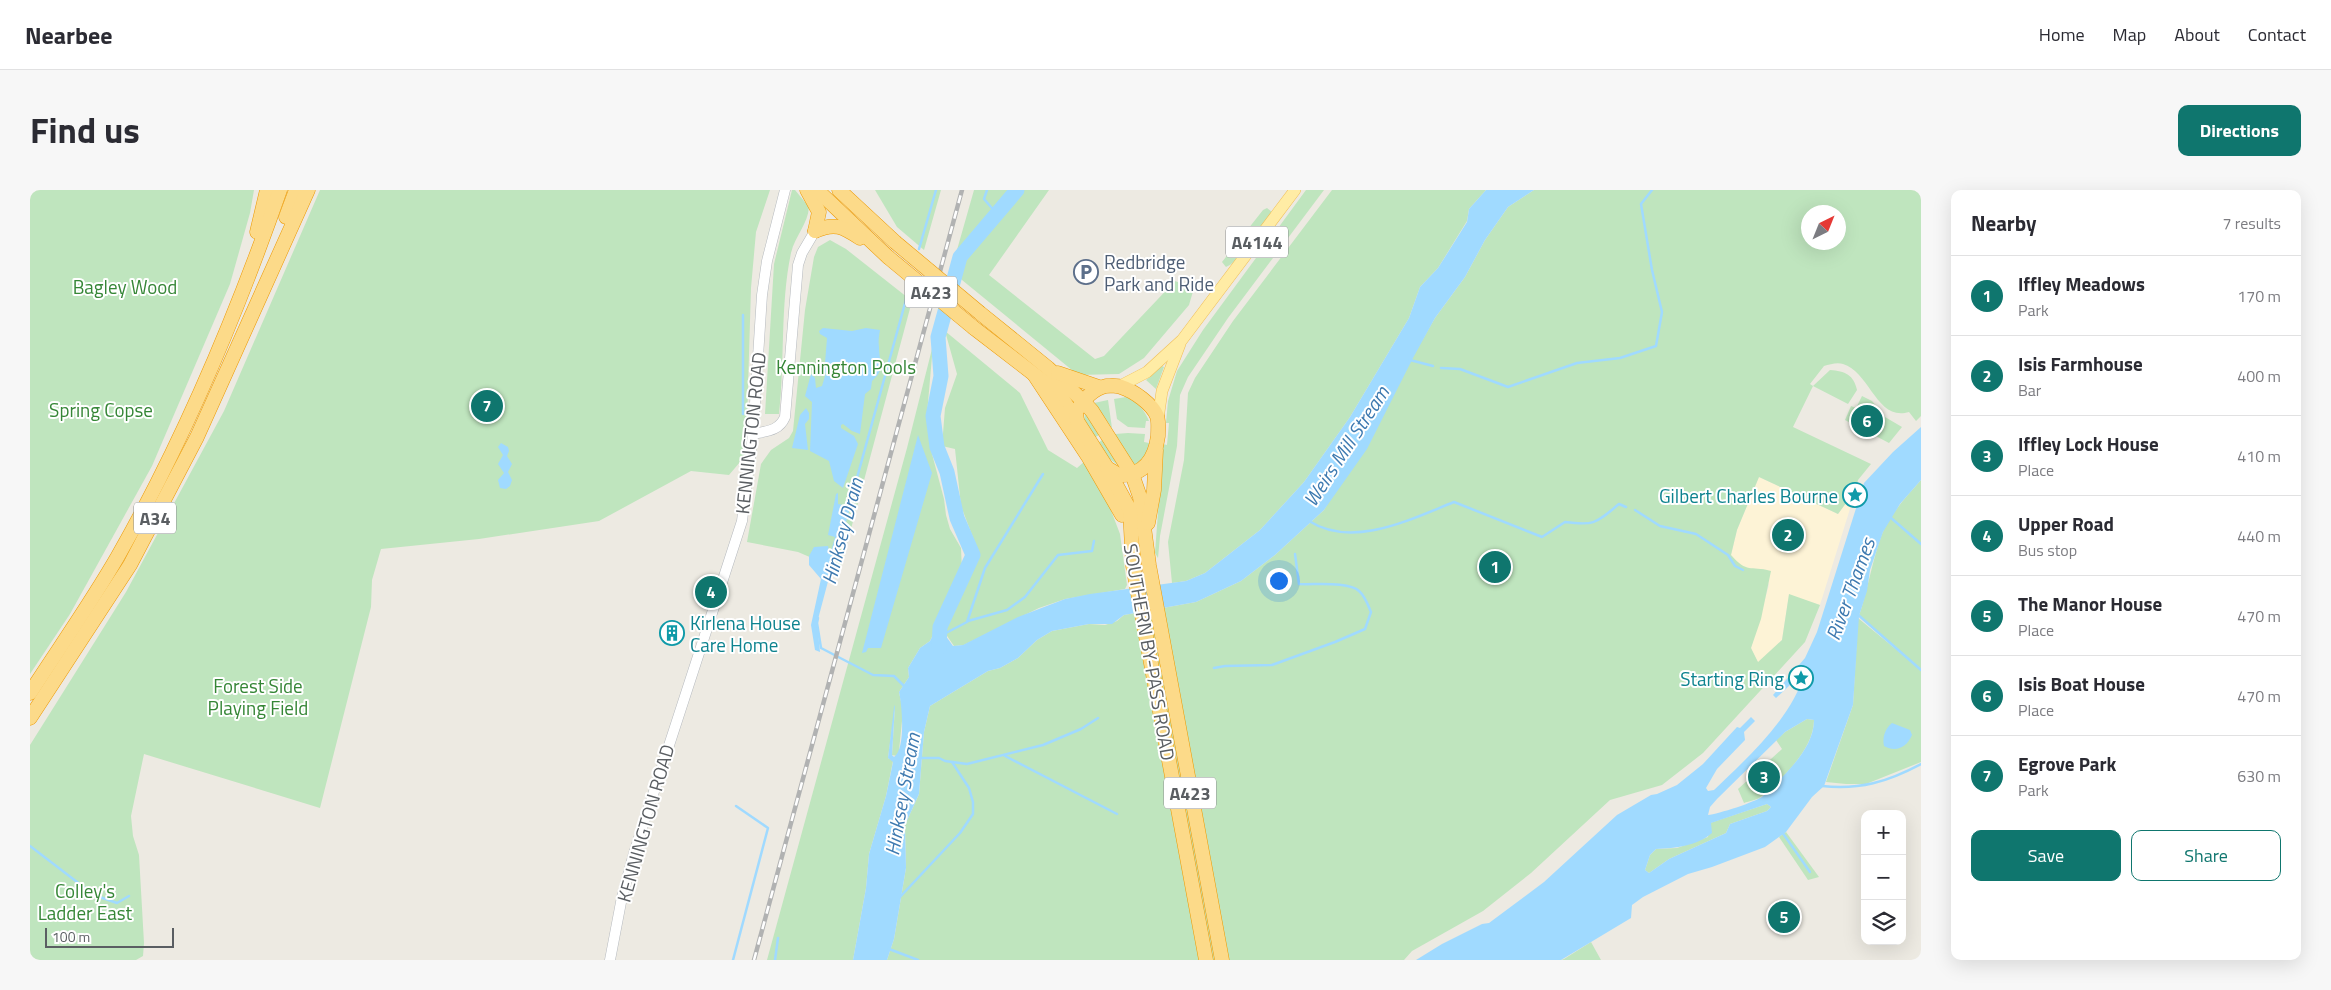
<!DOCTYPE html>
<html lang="en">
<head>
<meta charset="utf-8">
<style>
	body { margin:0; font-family:"Titillium Web",sans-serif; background:#f7f7f7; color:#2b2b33 }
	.controls { position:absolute; right:15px; bottom:15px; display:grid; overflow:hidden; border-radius:10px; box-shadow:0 5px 20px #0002 }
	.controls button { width:45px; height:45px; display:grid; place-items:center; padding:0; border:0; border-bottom:1px solid #e1e1e2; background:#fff; color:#2b2b33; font:25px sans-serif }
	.compass { position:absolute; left:1771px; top:15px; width:45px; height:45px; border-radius:50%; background:#fff; box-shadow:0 5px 20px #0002; rotate:43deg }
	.scale { position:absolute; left:15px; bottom:12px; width:129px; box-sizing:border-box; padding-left:5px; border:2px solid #5a5e62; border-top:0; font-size:14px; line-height:18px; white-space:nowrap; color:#5a5e62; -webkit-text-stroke:4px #fff; paint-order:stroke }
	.you { position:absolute; left:1248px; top:390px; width:18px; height:18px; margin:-12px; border:4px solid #fff; border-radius:50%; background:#1a73e8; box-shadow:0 0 0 8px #1a73e833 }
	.badge { display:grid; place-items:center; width:32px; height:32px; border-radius:50%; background:#0f766e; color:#fff; font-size:16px; font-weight:700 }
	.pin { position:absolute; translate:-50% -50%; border:2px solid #fff; box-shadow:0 1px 5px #0006 }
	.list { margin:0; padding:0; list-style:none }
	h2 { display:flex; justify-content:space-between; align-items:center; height:65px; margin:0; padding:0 20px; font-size:21px }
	h2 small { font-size:16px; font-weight:400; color:#7c7c81 }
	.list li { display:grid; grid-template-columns:32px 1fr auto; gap:15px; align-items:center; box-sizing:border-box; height:80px; padding:0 20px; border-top:1px solid #e1e1e2 }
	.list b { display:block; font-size:19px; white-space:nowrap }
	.list p { margin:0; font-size:16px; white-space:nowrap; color:#7c7c81 }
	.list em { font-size:16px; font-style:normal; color:#7c7c81 }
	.actions { display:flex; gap:10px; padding:15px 20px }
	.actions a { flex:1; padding:11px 0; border:1px solid #0f766e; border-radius:10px; text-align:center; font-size:18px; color:#0f766e }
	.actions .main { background:#0f766e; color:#fff }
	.icon { flex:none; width:28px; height:28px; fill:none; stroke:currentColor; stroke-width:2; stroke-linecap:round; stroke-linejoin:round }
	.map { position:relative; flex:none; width:1891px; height:770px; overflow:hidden; border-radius:10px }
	header { display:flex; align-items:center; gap:30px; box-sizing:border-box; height:70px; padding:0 25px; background:#fff; border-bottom:1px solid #e1e1e2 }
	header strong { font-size:24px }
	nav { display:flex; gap:28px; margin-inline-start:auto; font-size:18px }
	.intro { display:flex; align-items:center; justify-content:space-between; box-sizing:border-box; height:120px; padding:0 30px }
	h1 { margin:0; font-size:35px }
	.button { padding:12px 22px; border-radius:10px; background:#0f766e; color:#fff; font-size:18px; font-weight:700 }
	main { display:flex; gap:30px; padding:0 30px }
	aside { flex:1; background:#fff; border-radius:10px; box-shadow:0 5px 20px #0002 }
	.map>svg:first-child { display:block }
</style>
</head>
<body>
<header>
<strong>Nearbee</strong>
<nav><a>Home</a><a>Map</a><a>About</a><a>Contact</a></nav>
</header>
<div class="intro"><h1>Find us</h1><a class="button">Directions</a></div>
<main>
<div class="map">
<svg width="1891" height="770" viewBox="0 0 1891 770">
	<rect width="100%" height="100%" fill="#edeae2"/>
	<path fill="#fdf3d6" d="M 1729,287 L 1808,324 L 1822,305 L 1824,306 L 1790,415 L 1759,405 L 1752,450 L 1728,473 L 1721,458 L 1739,395 L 1733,379 L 1719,379 L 1710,376 L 1701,365 L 1707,340 Z"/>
	<g fill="#bfe5be" fill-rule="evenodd">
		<path d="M 0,0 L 224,0 L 220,23 L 200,94 L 122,276 L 40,424 L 0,484 Z"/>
		<path d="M 290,0 L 740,0 L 726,42 L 721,98 L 716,265 L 699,285 L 661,281 L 569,331 L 449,349 L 351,359 L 342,390 L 341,417 L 290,618 L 114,564 L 101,626 L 103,646 L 109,665 L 114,753 L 113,766 L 106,770 L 0,770 L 0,555 L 96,402 L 194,221 Z"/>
		<path d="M 762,0 L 765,0 L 779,17 C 778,34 765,46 761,63 C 750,115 755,171 749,224 L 735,224 L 744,74 Z"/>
		<path d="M 845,0 L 911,0 L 894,60 L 867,37 Z"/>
		<path d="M 944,0 L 1019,0 L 959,85 L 1065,169 L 1074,166 L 1145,91 L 1164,98 L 1159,115 L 1114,168 L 1089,184 L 1048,185 L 921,81 Z"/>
		<path d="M 1276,0 L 1294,0 L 1198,128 L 1158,187 L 1150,205 L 1147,256 L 1130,346 L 1128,368 L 1125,363 L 1133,254 L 1137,255 L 1139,233 L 1136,233 L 1138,211 L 1147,181 L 1173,140 Z"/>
		<path d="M 1302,0 L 1456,0 L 1439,19 L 1437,31 L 1408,78 L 1390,97 L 1379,128 L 1320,227 L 1274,292 L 1230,340 L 1175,383 L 1156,391 L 1142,393 L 1138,352 L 1154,270 L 1158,203 L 1165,188 L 1203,131 Z"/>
		<path d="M 1504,0 L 1891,0 L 1891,226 L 1886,231 L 1879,222 C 1847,232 1840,182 1813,174 C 1808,172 1800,174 1794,176 L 1780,194 L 1783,196 L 1800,180 C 1815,181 1824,185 1827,200 L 1818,214 L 1783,196 L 1763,237 L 1841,274 L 1828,290 L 1824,306 L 1822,305 L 1808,324 L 1729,287 L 1707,340 L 1701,365 C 1718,384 1719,375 1741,381 L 1731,429 L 1721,458 L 1728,472 L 1752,450 L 1759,404 L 1790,415 L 1775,452 L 1673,563 L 1632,595 L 1580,610 L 1501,683 L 1453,721 L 1382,761 L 1374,770 L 857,770 L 864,749 L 876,678 L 875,635 L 889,604 L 894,542 L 900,516 L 958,481 L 970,478 L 988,468 L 1007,450 L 1022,441 L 1059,434 L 1075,435 L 1087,431 L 1094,425 L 1166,412 L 1211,391 L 1245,365 L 1294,320 L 1405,128 L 1435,87 L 1455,50 L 1478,17 ZM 1778,22 L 1808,22 L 1808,52 L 1778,52 Z"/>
		<path d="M 1237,18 L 1242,22 C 1232,36 1212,70 1196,77 L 1192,72 L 1233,20 Z"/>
		<path d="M 800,50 L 816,59 L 882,111 L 810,380 L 768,362 L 717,352 L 731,274 L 741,260 L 759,248 L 763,241 L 775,120 L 784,67 L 788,57 Z"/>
		<path d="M 915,141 L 990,203 L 1018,260 L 1047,278 L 1055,271 L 1074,302 L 1090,344 L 1097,395 L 1095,399 L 1035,409 L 1009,418 L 934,455 L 924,456 L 913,440 L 950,366 L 931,316 L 925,259 L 912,256 L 915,218 L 927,184 Z"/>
		<path d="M 903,155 L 897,224 L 902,264 L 914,309 L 916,325 L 920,339 L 931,358 L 932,381 L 908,435 L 900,451 L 890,458 L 878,478 L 879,487 L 869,502 L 873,521 L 869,561 L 867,566 L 862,565 L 865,516 L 858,568 L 863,571 L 856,606 L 839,664 L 836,698 L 823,770 L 737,770 L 877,258 Z"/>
		<path d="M 1132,176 L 1134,177 L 1126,199 L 1116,190 Z"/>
		<path d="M 1832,206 L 1842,211 L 1855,227 L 1872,237 L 1859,253 L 1815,230 L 1821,216 L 1826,218 Z"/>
		<path d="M 1096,207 C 1108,213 1114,219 1119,231 L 1116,231 L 1115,238 L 1098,237 L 1087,229 L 1084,209 Z"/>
		<path d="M 1078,210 L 1082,238 L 1064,213 Z"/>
		<path d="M 1055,221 L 1069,245 L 1064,248 L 1054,233 Z"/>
		<path d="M 1098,243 L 1115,244 L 1114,252 L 1119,253 C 1118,264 1113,271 1104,276 L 1085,244 Z"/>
		<path d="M 1072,250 L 1092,278 L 1074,265 L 1067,254 Z"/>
		<path d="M 1891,290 L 1891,479 L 1829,426 C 1838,399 1842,371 1852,344 C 1861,323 1876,307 1891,290 Z"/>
		<path d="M 1828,428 L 1891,480 L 1891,572 L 1836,594 L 1816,594 L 1796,592 L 1823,515 Z"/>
		<path d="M 1777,529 L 1784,530 C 1784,559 1752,589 1732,606 C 1728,610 1719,611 1714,613 L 1708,599 L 1752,559 L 1746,550 L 1755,542 ZM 1736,578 L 1743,585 L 1733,595 L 1726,588 Z"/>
		<path d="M 1737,614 L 1741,617 L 1737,621 L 1700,634 L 1696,643 L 1639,669 L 1619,683 L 1615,680 L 1620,665 L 1626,659 L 1647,658 L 1678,647 L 1680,633 Z"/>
		<path d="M 1756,642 L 1789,687 L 1778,690 L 1749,647 Z"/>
		<path d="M 1561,752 L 1571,770 L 1531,770 L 1534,769 Z"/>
	</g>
	<g fill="#a0daff" fill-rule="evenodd">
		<path d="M 1456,0 L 1504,0 L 1478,17 L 1455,50 L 1435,87 L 1405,128 L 1383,168 L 1337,259 L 1294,320 L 1245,365 L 1211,391 L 1166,412 L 1094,425 L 1082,434 L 1059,434 L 1022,441 L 1007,450 L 988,468 L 970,478 L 958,481 L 900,516 L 894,542 L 889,604 L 875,635 L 876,678 L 864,749 L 857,770 L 823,770 L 836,698 L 839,664 L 856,606 L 863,572 L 858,568 L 864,517 L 865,515 L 862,565 L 864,567 C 876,559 872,515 869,502 L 879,487 L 878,478 L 890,458 L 900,451 L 908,435 L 923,456 L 933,455 L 988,427 L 1035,409 L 1060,404 L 1156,391 L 1175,383 L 1230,340 L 1274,292 L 1320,227 L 1379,128 L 1390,97 L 1408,78 L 1437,32 L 1439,19 Z"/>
		<path d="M 793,138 L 822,141 L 836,138 L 850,140 C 849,145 848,151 849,157 C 849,172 856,179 842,191 L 841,199 L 835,204 L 830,244 L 822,241 L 813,234 L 811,235 L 811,238 L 824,246 L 828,254 L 813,298 L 804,291 L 799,271 L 780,261 L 782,212 L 775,206 L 781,184 L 785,188 L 786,198 L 792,196 L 796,183 L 785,183 L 783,180 L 786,175 L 795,173 L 797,148 L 790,144 L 789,141 Z"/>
		<path d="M 776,218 L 779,223 L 779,229 L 775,234 L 778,260 L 762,258 L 770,225 Z"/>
		<path d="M 1891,237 L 1891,290 L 1870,314 L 1853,342 L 1840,380 L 1837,401 L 1829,426 L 1823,515 L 1794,596 L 1782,607 L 1756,642 L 1735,657 L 1682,677 L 1658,684 L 1613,707 L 1602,715 L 1601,728 L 1531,770 L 1386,770 L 1412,754 L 1452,734 L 1459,733 L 1514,692 L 1587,625 L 1621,605 L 1627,604 L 1647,595 L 1673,574 L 1707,537 L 1710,538 L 1721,527 L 1725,531 L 1714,542 L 1715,550 L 1687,579 L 1676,598 L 1678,601 L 1684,600 C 1716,569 1763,528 1775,481 L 1746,508 L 1743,505 L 1775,468 L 1787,442 L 1834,293 L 1863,262 ZM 1777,529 L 1784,530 C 1784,560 1752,587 1733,606 C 1726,612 1688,624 1678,625 L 1680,617 L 1687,609 L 1755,542 ZM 1737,614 L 1741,617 L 1737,621 L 1700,634 L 1696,643 L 1639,669 L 1619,683 L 1615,680 L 1620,665 L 1626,659 C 1646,658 1667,656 1682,643 L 1681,633 Z"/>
		<path d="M 888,245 L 902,283 L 851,458 L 838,458 L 836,462 L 832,463 Z"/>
		<path d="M 471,253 L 478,257 L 479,261 L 477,266 L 482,274 L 478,282 L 482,290 L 480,296 L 476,299 L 470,298 L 468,290 L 474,283 L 468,274 L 473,265 L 468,257 Z"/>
		<path d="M 808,303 L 808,314 L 818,316 L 787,433 L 790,462 L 785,460 L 781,435 L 791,389 L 779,375 L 779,366 L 784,357 L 798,356 L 800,365 L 805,347 L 798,345 L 806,304 Z"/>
		<path d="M 1862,533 L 1880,540 L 1882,545 C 1877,557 1866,563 1854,556 C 1852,547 1855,539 1862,533 Z"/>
	</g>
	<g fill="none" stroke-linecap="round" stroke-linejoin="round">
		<g stroke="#a0daff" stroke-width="2.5">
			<path d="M 957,0 L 954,9 L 967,24"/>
			<path d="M 986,2 L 986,0"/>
			<path d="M 889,59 L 906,0"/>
			<path d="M 1380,170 L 1403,176"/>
			<path d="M 1411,178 L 1430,179 L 1478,197 L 1547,173 L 1590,168 L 1626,156 L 1632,122 L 1622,80 L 1611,14 L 1622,0"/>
			<path d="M 713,224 L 713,125"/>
			<path d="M 1605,320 L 1630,336 L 1666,344 L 1698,365 L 1705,376 L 1713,380"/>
			<path d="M 1860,327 L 1891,354"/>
			<path d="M 1279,331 C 1323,359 1381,329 1424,312 L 1512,347 L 1535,332 C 1565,336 1566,333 1589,314 L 1596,317"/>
			<path d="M 803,375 L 877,106"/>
			<path d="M 1826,423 L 1891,480"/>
			<path d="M 788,428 L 787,433 L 791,458 L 843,485 L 864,486 L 876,498"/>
			<path d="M 938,431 L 977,420 L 995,407 L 1028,365 L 1062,361 L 1064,351"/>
			<path d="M 914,444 L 937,432 L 955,378 L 1013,284"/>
			<path d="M 1184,478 L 1195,476 L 1242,475 L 1305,452 L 1335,439 L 1341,422 C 1338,415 1335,406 1329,401 C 1319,391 1284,395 1269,394 L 1265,364"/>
			<path d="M 975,566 L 1087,624"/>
			<path d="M 890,568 L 909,568 L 915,571 L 937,574 L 1013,555 L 1051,539 L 1068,528"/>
			<path d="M 1792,596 C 1830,600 1857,592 1891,574"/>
			<path d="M 1752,642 L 1780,682"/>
			<path d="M 0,656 L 64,705 L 87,713 L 99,706"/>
			<path d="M 870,707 L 930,643 L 943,624 L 943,612 L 939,598 L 922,572"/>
			<path d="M 859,759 L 888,770"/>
			<path d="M 703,770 L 738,638 L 706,616"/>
			<path d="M 745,770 L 748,748"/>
		</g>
		<path stroke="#a0daff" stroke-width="15" d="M 909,458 L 910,437 L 943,365 L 927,328 L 917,282 L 907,257 L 903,226 L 911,186 L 908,147 L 930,67 L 987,0"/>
		<defs>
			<g id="secondary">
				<path d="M 723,244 C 737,241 749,241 755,227 L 768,75 L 772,63 L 785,41"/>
				<path d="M 580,770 L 592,707 L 604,663 L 712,331 L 723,244 L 732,105 L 737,71 L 755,0"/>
			</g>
			<g id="primary">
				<path d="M 1090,196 L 1117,182 L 1152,150 L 1265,0"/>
				<path d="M 1128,229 L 1132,201 L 1150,154"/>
			</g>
			<g id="highway">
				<path d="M 777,0 L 789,22 L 785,41"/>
				<path d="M 787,0 L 858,67"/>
				<path d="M 809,0 L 865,52"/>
				<path d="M 256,27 L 266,0"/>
				<path d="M 785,41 C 805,32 813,37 830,48"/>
				<path d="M 227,42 L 237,0"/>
				<path d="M 950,123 L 1018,178 L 1053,211 L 1062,221 L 1102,284 L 1110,307 L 1119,375 L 1192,770"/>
				<path d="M 944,138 L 1018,195 L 1033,210 L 1047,231"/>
				<path d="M 1028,183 L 1069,197"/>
				<path d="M 1005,186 L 1059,268 L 1092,325"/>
				<path d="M 1076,196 C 1081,196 1087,195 1091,197 C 1104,201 1122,214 1127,226 C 1129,232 1128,239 1128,246 C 1125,269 1114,286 1089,285 L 1077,278 L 1047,231 L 1046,222 C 1053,210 1062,199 1076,196 Z"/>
				<path d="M 1077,278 L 1100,320 L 1103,376 L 1176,770"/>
				<path d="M 1118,333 L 1124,300 L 1126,260"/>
				<path d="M 0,503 C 29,458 61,413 88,366 C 154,250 206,126 250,0"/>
				<path d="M 0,528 L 100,375 L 167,247 L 278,0"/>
			</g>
		</defs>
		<use href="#secondary" stroke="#b5b9be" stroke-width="11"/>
		<use href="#primary" stroke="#f1bf57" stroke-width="12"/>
		<use href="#highway" stroke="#ed9901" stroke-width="15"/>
		<use href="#secondary" stroke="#fff" stroke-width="10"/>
		<use href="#primary" stroke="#ffeca5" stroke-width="11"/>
		<use href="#highway" stroke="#fcda89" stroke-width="14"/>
		<defs>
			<path id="rail" d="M 724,770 L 932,0"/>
		</defs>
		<use href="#rail" stroke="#b1b2b2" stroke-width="4.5"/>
		<use href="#rail" stroke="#fff" stroke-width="2.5" stroke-dasharray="8" stroke-linecap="butt"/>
		<defs>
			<g id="highway-bridge">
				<path d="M 865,52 L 950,123"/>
				<path d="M 858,67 L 944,138"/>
			</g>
		</defs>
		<use href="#highway-bridge" stroke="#ed9901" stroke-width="15" stroke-linecap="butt"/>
		<use href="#highway-bridge" stroke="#fcda89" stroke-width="14"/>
	</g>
	<defs>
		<symbol id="parking-ring" viewBox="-11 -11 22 22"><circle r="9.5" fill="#fff" stroke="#5c6f8a" stroke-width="1.5"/><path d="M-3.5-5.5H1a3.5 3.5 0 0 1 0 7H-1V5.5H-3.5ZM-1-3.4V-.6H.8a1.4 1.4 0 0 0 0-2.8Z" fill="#5c6f8a"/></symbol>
		<symbol id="sight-ring" viewBox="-11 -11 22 22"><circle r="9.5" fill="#fff" stroke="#0f9aa8" stroke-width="1.5"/><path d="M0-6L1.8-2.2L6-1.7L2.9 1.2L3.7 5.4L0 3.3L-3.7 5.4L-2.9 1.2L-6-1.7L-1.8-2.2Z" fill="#0f9aa8"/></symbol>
		<symbol id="building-ring" viewBox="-11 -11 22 22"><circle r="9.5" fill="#fff" stroke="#0f9aa8" stroke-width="1.5"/><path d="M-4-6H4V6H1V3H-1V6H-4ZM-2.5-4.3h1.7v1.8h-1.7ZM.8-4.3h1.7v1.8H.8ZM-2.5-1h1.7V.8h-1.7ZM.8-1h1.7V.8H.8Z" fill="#0f9aa8"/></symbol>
	</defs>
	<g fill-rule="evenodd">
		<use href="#parking-ring" x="1042" y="68" width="28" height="28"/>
		<use href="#sight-ring" x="1811" y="291" width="28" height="28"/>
		<use href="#building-ring" x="628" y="429" width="28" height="28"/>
		<use href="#sight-ring" x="1757" y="474" width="28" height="28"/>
	</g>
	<g text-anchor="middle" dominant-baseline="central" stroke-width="4" stroke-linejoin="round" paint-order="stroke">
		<g fill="#fff" stroke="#8c8e91" stroke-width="1">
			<rect x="1196" y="36.5" width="62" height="31" rx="4"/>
			<rect x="875" y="86.5" width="52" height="31" rx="4"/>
			<rect x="104" y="312.5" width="42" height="31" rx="4"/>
			<rect x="1134" y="587.5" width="52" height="31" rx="4"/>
		</g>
		<g font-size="18" font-weight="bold" fill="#5a5e62">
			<text x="1227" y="52">A4144</text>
			<text x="901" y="102">A423</text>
			<text x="125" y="328">A34</text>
			<text x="1160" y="603">A423</text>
		</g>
		<g font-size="19" fill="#4e5e75" stroke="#fff" text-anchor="start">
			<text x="1074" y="71">Redbridge<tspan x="1074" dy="22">Park and Ride</tspan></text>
		</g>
		<g font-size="19" fill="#358636" stroke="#fff">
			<text x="95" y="96">Bagley Wood</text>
			<text x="816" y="176">Kennington Pools</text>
			<text x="71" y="219">Spring Copse</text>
			<text x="228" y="495">Forest Side<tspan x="228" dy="22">Playing Field</tspan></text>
			<text x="55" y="700">Colley's<tspan x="55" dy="22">Ladder East</tspan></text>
		</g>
		<g font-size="19" fill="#5a5e62" stroke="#fff">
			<text transform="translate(720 243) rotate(-84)">KENNINGTON ROAD</text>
			<text transform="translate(1120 462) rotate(80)">SOUTHERN BY-PASS ROAD</text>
			<text transform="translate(615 633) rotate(-74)">KENNINGTON ROAD</text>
		</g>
		<g font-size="19" fill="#0d838f" stroke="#fff" text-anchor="end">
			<text x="1808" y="305">Gilbert Charles Bourne</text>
			<text x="660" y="432" text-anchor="start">Kirlena House<tspan x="660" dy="22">Care Home</tspan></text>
			<text x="1754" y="488">Starting Ring</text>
		</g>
		<g font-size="20" font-style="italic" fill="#3e7ab0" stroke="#fff">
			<text transform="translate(1316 256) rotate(-57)">Weirs Mill Stream</text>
			<text transform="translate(812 341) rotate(-75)">Hinksey Drain</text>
			<text transform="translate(1820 399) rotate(-70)">River Thames</text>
			<text transform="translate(872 604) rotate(-80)">Hinksey Stream</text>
		</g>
	</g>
</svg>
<div class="controls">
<button>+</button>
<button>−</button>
<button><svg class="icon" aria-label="layers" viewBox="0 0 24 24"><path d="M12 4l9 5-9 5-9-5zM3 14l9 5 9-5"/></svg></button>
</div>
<svg class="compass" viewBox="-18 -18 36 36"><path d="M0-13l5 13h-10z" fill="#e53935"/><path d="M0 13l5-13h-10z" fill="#7c7c81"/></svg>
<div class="scale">100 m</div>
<div class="you"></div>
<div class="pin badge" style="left:1465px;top:377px">1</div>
<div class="pin badge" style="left:1758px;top:345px">2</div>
<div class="pin badge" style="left:1734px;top:587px">3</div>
<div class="pin badge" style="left:681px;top:402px">4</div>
<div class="pin badge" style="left:1754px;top:727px">5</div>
<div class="pin badge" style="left:1837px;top:231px">6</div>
<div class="pin badge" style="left:457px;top:216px">7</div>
</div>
<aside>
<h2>Nearby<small>7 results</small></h2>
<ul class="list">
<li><span class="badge">1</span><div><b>Iffley Meadows</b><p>Park</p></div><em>170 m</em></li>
<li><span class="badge">2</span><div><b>Isis Farmhouse</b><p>Bar</p></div><em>400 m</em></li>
<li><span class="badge">3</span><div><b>Iffley Lock House</b><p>Place</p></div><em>410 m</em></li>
<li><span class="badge">4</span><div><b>Upper Road</b><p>Bus stop</p></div><em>440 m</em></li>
<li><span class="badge">5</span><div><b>The Manor House</b><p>Place</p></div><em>470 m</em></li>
<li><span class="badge">6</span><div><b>Isis Boat House</b><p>Place</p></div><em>470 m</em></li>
<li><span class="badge">7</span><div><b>Egrove Park</b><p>Park</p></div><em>630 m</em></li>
</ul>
<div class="actions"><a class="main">Save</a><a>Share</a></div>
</aside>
</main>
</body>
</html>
